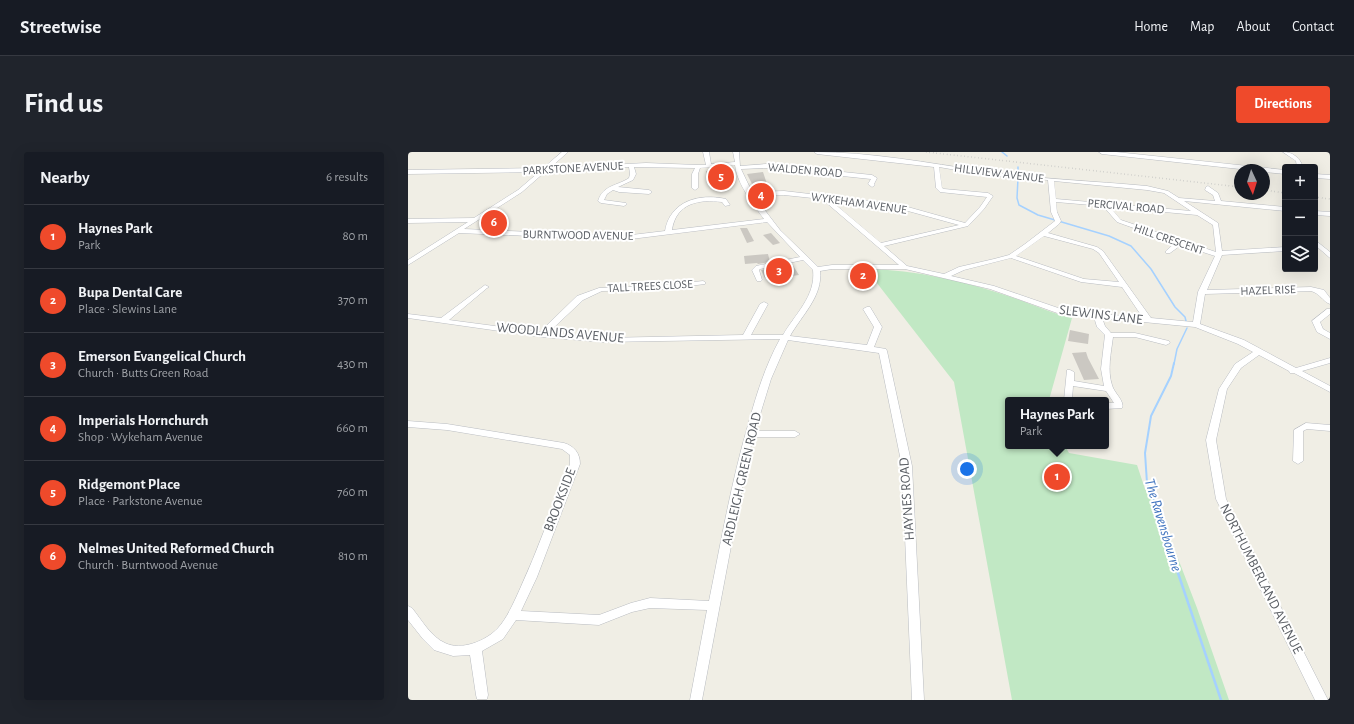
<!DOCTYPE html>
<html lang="en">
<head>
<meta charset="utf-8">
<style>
	body { margin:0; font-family:"Alegreya Sans",sans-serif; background:#20242c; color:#f1f3f6 }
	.controls { position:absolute; right:12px; top:12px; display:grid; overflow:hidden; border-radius:4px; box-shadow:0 4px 16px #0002 }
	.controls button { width:36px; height:36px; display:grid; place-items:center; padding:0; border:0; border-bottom:1px solid #363941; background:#171b24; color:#f1f3f6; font:20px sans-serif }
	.compass { position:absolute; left:826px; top:12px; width:36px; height:36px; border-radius:50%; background:#171b24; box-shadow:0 4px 16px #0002; rotate:176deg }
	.you { position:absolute; left:559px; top:317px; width:14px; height:14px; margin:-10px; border:3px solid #fff; border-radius:50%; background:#1a73e8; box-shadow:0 0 0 6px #1a73e833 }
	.badge { display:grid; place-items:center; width:26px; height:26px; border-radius:50%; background:#ef4a2b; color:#fff; font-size:13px; font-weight:700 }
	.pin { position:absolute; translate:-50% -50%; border:2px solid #fff; box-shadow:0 1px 4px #0006 }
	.popup { position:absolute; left:597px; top:245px; width:104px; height:52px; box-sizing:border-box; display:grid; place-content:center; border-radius:4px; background:#171b24; filter:drop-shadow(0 1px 3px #0005); font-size:13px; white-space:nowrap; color:#9ea1a6 }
	.popup b { font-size:15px; color:#f1f3f6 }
	.popup::after { content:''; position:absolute; left:50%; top:100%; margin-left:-8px; border:8px solid transparent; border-top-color:#171b24 }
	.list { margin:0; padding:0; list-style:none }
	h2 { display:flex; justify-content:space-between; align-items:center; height:52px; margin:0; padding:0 16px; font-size:17px }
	h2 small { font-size:13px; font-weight:400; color:#9ea1a6 }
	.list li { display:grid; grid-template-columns:26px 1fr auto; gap:12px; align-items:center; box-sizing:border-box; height:64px; padding:0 16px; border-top:1px solid #363941 }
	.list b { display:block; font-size:15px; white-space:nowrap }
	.list p { margin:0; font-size:13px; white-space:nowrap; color:#9ea1a6 }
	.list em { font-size:13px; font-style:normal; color:#9ea1a6 }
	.icon { flex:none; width:22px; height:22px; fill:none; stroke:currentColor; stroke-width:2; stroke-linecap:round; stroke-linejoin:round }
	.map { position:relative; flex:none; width:922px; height:548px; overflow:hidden; border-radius:4px }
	header { display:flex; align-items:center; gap:24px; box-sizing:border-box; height:56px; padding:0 20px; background:#171b24; border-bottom:1px solid #363941 }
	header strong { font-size:19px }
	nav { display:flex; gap:22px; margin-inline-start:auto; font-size:14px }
	.intro { display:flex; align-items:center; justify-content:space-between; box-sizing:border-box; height:96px; padding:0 24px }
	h1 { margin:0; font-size:28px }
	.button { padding:10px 18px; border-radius:4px; background:#ef4a2b; color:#fff; font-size:14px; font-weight:700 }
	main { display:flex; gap:24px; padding:0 24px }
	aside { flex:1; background:#171b24; border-radius:4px; box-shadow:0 4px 16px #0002 }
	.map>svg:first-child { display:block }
</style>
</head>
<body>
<header>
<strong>Streetwise</strong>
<nav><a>Home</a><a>Map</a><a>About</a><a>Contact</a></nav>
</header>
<div class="intro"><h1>Find us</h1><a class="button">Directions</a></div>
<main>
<aside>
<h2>Nearby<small>6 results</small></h2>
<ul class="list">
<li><span class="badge">1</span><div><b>Haynes Park</b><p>Park</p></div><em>80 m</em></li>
<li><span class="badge">2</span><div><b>Bupa Dental Care</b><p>Place · Slewins Lane</p></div><em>370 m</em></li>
<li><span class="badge">3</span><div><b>Emerson Evangelical Church</b><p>Church · Butts Green Road</p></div><em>430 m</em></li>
<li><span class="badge">4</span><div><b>Imperials Hornchurch</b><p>Shop · Wykeham Avenue</p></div><em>660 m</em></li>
<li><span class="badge">5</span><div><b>Ridgemont Place</b><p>Place · Parkstone Avenue</p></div><em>760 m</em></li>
<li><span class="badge">6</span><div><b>Nelmes United Reformed Church</b><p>Church · Burntwood Avenue</p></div><em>810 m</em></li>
</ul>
</aside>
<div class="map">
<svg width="922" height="548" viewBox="0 0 922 548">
	<rect width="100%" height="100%" fill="#f0eee5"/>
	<path fill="#c1e8c4" d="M 458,117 C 509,118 556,129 603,145 C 624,152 643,161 664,166 L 641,248 L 600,248 L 600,294 L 657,294 L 661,301 L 729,313 L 737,337 L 748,349 L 789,456 L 821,548 L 604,548 L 546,230 Z"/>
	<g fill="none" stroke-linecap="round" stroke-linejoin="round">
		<g stroke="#a5d1ff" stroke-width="1.5">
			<path d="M 594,0 L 599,4"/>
			<path d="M 610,15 L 610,22"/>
			<path d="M 610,26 L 609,46 L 611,53 L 630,63 L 701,84 L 723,94 L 743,117 L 767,155 L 777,165 L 778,169"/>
			<path d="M 766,212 L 769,197 L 779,176"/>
		</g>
		<path stroke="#a5d1ff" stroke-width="2" d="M 750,360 L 739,331 L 737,301 L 743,264 L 763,224 L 766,211"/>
		<path stroke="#a5d1ff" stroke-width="2.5" d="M 749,359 L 813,548"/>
	</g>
	<g fill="#cbc8c2">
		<path d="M 319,17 L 325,33 L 310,34 L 306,24 L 299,24 L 298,19 Z"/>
		<path d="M 355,20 L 360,35 L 346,36 L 339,22 Z"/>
		<path d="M 332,76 L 339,76 L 346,89 L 339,91 Z"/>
		<path d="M 363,81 L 372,91 L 365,93 L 355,83 Z"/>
		<path d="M 360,102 L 362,110 L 350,112 L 349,111 L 337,112 L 336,104 Z"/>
		<path d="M 384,112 L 391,123 L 384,124 L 382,122 L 357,126 L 353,118 Z"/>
		<path d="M 662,178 L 681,182 L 680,192 L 660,189 Z"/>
		<path d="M 678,200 L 680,206 L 691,227 L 676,228 L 664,201 Z"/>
	</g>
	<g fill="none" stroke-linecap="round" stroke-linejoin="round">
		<defs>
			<g id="minor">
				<path d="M 154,0 L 160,0 L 142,16 L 238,11 L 290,13 L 298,13 L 295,0 L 301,0 L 303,12 L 327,10 L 325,0 L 331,0 L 332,14 L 358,12 L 464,23 L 469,26 L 466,32 L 467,33 L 464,35 L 460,32 L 463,27 L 358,16 L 333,17 L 344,40 L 376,39 L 489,52 L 557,71 L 572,55 L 579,45 L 532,40 L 528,36 L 526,15 L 409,2 L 406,0 C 463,0 520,11 575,19 C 629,27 685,29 739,34 L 760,39 L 771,46 L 807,49 L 805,43 L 797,38 L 798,35 L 800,34 L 810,41 L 813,49 L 877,55 L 877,59 L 776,49 L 810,71 L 814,99 L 877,95 L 877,99 L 814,103 L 799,138 L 903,135 L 916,138 L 922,146 L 922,152 C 914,149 913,142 903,139 L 797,142 L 792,172 L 836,188 L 888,216 L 922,206 L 922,211 L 894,219 L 922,234 L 922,240 L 886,221 L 882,221 L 881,219 L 851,203 L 833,216 L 819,237 L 808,288 L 818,347 L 920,548 L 907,548 L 808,347 L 798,288 L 811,237 L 827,212 L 845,200 L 830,192 L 787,175 L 694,166 L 697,174 L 703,181 L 727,181 L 761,189 L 762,191 L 758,193 L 727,185 L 705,185 C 703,201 699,218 704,233 C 706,241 717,249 714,256 L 698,257 L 698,251 L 706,251 L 698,239 L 665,234 L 664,248 L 656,248 L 659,218 L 662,218 L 666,220 L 666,229 L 696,234 L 693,217 L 697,183 L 689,175 L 686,165 L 652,162 L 582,137 L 497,117 L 424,117 L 412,119 C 415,144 394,163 382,184 L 459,193 L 466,175 L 455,157 L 459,155 L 462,155 L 474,175 L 466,195 L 478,197 L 479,199 L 504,314 L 516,548 L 504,548 L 494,314 L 471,201 L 380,188 L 363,227 L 347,279 L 387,279 L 392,282 L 387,285 L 345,285 L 338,315 L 294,548 L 282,548 L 299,458 L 242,456 L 224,460 L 191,473 L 108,468 L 95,487 L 74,499 L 80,543 L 79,547 L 69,547 L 68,543 L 62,503 L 45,504 L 26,498 L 15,487 L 0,468 L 0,454 L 4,456 C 13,467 23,485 37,491 C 53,499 78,489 90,476 C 99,466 105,452 111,439 C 130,398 145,354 162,312 L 162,303 L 154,297 L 39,278 L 0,275 L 0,269 L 39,272 L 156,291 C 166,294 172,301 172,312 L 129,425 L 113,459 L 191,463 L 223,451 L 242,446 L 301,449 C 313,390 323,331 340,273 C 348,244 357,214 372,187 L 195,190 L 134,185 L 0,166 L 0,162 L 33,166 L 77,133 L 81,135 L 79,136 L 41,168 L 132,180 L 169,144 L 191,136 L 249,134 L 295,129 L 297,130 L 297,132 L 249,138 L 194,139 L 175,148 L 140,181 L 195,186 L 335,183 L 352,152 L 356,150 L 360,152 L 343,183 L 375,183 C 387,162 408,144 405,118 L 395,108 L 352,117 L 351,118 L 354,128 L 353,129 L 349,129 L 344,118 L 348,114 L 392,105 L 359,70 L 215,88 L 51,81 L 0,113 L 0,108 L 60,70 L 0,71 L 0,67 L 66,66 L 110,38 L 131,20 L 0,22 L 0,18 L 135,16 ZM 327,13 C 329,32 345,52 356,67 L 264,78 C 268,51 291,47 314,50 L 317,54 L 322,53 L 318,47 C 291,41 262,49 257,79 L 215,84 L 56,77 L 114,40 L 138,19 L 221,15 L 222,22 L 221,26 C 209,34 195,33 190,49 L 193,51 L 216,54 L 219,52 L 218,51 L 196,48 L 199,42 L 205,38 L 211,40 L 241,42 L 244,40 L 241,38 L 210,35 L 225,28 L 228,22 L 226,15 L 287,16 L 284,22 L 284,36 L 287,38 L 290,36 L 290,22 L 292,16 ZM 531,15 L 577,23 L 640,28 L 643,60 L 647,69 L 617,92 L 601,103 L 586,107 L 551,115 L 536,122 L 499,114 L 476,94 L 560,74 L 576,57 L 585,44 L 580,41 L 536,37 L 534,36 ZM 646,29 L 739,38 L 756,41 L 783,59 L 648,47 ZM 376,43 L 414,47 L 491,113 L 424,113 L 410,115 L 372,78 L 346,44 ZM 422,48 L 489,56 L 551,73 L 473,91 ZM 648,50 L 695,54 L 709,70 L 767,91 L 758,99 L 758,101 L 762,101 L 773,93 L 807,104 L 790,140 L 785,170 L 743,166 L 695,99 L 689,95 L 640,81 L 651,72 L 653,69 L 649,60 ZM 702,55 L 789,63 L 805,73 L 808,100 L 713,68 ZM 636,84 L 685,97 L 691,101 L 711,130 L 676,127 L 608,104 ZM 603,106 L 673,130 L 714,135 L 735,166 L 656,158 L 586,134 L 543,124 L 556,118 Z"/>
				<path d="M 691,0 L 708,0 L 877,18 L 877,22 L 856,20 L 856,18 L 841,18 L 694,2 Z"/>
				<path d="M 875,0 C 885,0 892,6 895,15 L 889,15 L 888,9 Z"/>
				<path d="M 907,22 L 922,23 L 922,27 L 907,26 Z"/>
				<path d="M 907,59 L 922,60 L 922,64 L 907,63 Z"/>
				<path d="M 907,88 L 922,100 L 922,106 L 907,93 Z"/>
				<path d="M 919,157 L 922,157 L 922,162 L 912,170 L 915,177 L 922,181 L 922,187 L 909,180 L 904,169 Z"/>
				<path d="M 898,271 L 922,273 L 922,279 L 899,277 L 895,279 L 895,309 L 890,312 L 885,309 L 886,278 Z"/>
			</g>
		</defs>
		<use href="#minor" stroke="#b9bcc1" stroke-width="1"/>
		<use href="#minor" fill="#fff" fill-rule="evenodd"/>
		<g stroke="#b6b7b7" stroke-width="1.5" stroke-dasharray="0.5 3" stroke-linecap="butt">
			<path d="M 518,0 L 832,35"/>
			<path d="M 856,38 L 877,41"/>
			<path d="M 907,45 L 922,47"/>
		</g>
	</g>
	<g text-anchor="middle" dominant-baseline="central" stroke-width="4" stroke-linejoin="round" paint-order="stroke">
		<g font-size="12" fill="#5c6066" stroke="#fff">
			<text transform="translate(165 16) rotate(-3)">PARKSTONE AVENUE</text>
			<text transform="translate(397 18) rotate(5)">WALDEN ROAD</text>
			<text transform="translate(591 21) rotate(7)">HILLVIEW AVENUE</text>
			<text transform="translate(451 51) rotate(8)">WYKEHAM AVENUE</text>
			<text transform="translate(718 54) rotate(5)">PERCIVAL ROAD</text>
			<text transform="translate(170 83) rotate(1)">BURNTWOOD AVENUE</text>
			<text transform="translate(761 87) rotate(19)">HILL CRESCENT</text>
			<text transform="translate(242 134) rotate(-3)">TALL TREES CLOSE</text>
			<text transform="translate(860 138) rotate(-2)">HAZEL RISE</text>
		</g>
		<g font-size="14" fill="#5c6066" stroke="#fff">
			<text transform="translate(693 163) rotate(7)">SLEWINS LANE</text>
			<text transform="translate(152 181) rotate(5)">WOODLANDS AVENUE</text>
			<text transform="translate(334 327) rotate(-77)">ARDLEIGH GREEN ROAD</text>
			<text transform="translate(499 347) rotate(-94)">HAYNES ROAD</text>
			<text transform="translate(152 348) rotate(-69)">BROOKSIDE</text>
			<text transform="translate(853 427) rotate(63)">NORTHUMBERLAND AVENUE</text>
		</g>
		<g font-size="15" font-style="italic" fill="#4074bf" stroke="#fff">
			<text transform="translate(755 373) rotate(73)">The Ravensbourne</text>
		</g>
	</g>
</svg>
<div class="controls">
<button>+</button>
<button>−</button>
<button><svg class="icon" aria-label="layers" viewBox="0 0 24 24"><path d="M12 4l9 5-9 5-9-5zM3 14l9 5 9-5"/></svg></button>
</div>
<svg class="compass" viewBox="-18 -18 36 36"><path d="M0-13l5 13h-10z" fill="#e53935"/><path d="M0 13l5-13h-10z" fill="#9ea1a6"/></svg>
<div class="you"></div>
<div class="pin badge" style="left:649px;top:325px">1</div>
<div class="popup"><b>Haynes Park</b>Park</div>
<div class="pin badge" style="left:455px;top:124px">2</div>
<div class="pin badge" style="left:371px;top:119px">3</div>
<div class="pin badge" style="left:353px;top:44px">4</div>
<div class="pin badge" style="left:313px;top:25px">5</div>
<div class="pin badge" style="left:86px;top:71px">6</div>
</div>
</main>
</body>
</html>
